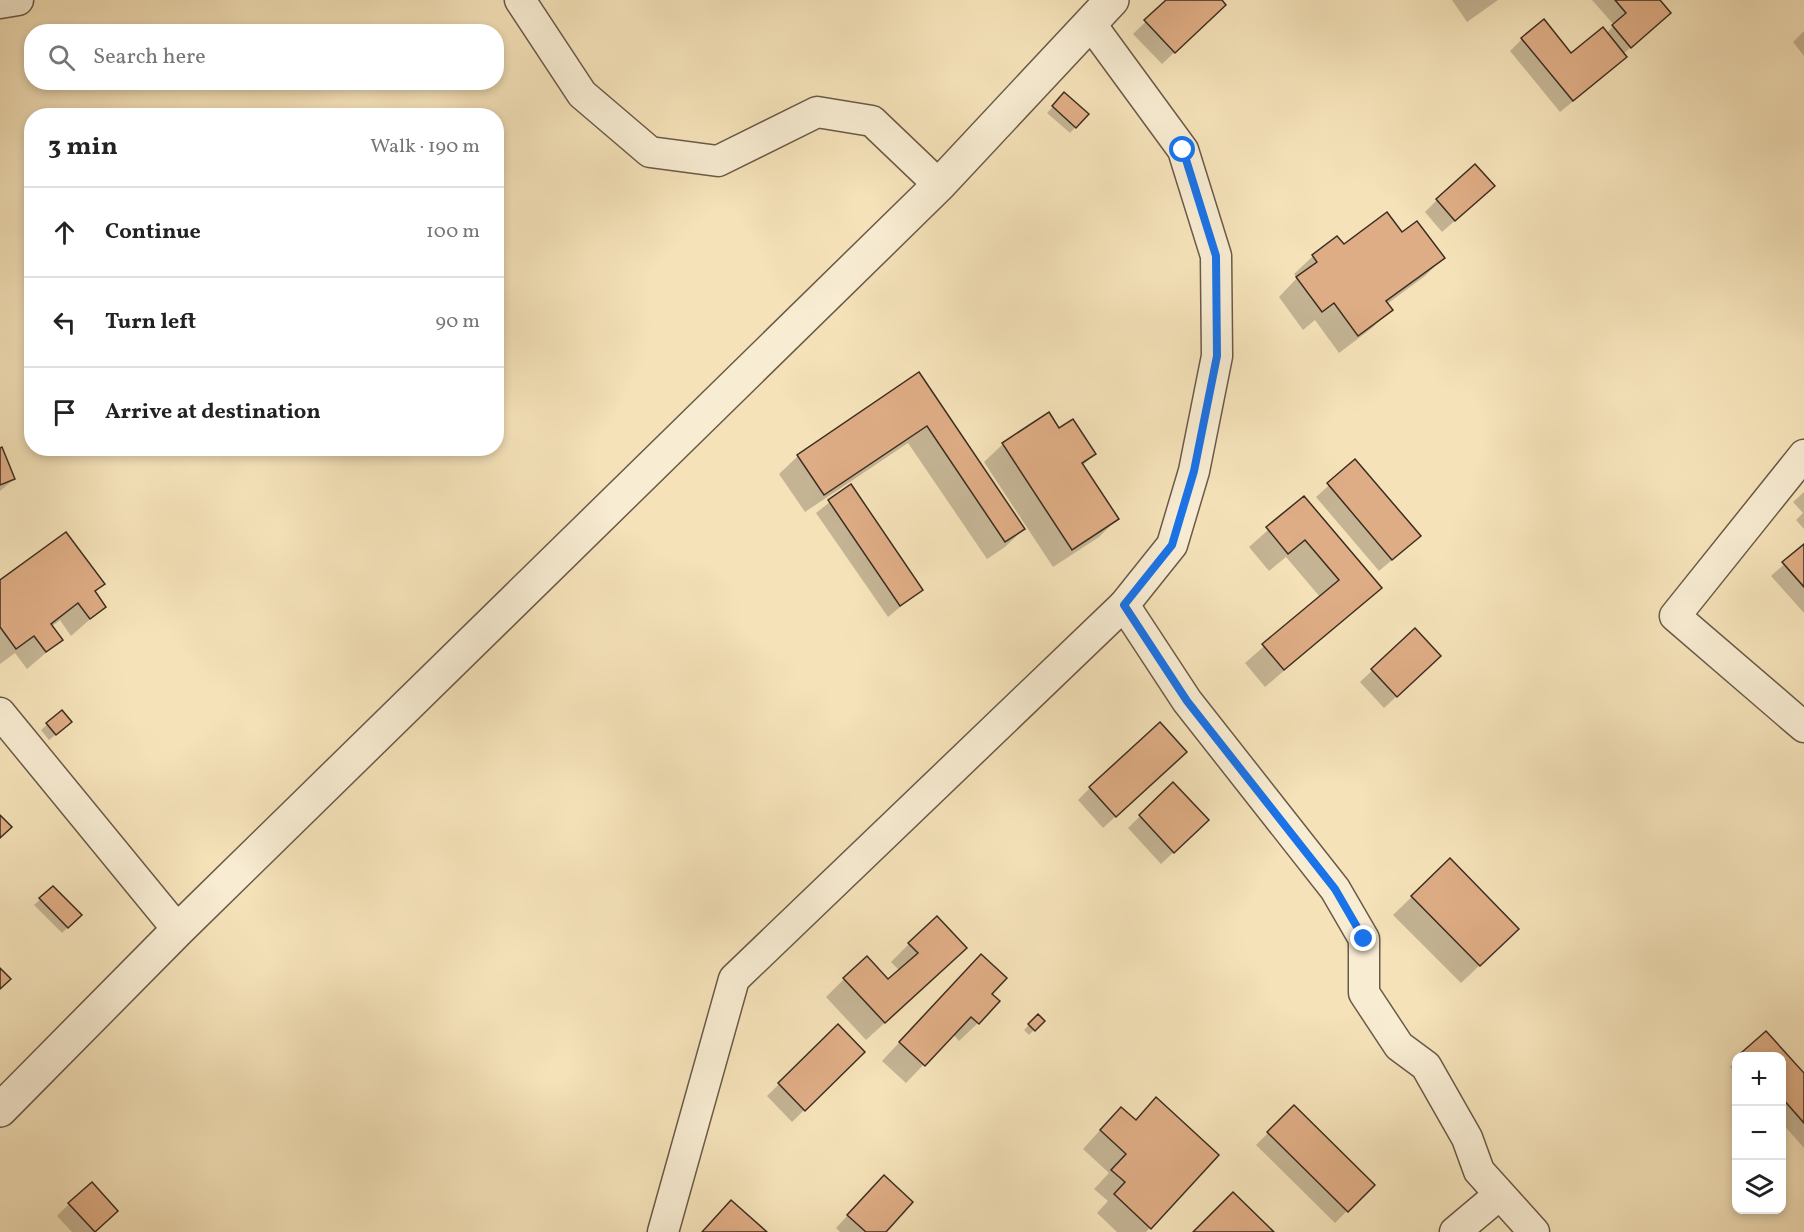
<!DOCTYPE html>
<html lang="en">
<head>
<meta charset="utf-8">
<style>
	body { margin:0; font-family:Vollkorn,serif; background:#f6f6f6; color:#222 }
	.controls { position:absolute; right:18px; bottom:18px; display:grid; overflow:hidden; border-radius:12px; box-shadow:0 3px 9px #0003 }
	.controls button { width:54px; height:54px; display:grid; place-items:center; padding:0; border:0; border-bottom:2px solid #e0e0e0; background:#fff; color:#222; font:30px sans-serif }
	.stop { position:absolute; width:18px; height:18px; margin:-14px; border:4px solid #1a73e8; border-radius:50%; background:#fff }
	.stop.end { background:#1a73e8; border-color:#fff; box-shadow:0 2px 6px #0008 }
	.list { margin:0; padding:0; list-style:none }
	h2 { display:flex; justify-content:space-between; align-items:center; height:78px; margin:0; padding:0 24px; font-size:26px }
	h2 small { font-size:20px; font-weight:400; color:#767676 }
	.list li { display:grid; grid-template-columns:39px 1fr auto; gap:18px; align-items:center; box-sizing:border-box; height:90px; padding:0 24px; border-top:2px solid #e0e0e0 }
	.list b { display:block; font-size:22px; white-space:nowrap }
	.list em { font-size:20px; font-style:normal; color:#767676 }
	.icon { flex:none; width:33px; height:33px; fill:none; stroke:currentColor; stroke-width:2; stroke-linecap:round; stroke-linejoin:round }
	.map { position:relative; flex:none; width:1804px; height:1232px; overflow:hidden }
	.search { position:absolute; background:#fff; box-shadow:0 3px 9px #0003; left:24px; top:24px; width:480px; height:66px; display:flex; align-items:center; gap:15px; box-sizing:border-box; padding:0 21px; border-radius:24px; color:#767676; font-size:22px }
	.panel { position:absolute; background:#fff; box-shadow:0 3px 9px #0003; left:24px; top:108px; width:480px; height:348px; border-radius:24px }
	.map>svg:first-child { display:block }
</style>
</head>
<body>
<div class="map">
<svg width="1804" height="1232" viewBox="0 0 1804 1232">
	<rect width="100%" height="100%" fill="#f5e2b9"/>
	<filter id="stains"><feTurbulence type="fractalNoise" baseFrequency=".00333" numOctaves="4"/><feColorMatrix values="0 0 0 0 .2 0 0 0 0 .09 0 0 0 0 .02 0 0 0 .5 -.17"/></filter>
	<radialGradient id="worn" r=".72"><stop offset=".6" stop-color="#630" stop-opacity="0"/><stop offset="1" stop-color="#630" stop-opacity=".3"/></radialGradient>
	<g fill="#0003">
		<path d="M 1168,0 L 1220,0 L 1212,17 L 1162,64 L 1133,34 Z"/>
		<path d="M 1452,0 L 1498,0 L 1467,22 Z"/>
		<path d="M 1592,0 L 1658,0 L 1657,25 L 1623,54 L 1625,57 L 1613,69 L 1560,112 L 1510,51 L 1522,39 L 1571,55 L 1606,34 L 1614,25 Z"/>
		<path d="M 1804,31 L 1804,56 L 1793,42 Z"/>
		<path d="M 1059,100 L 1087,115 L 1070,133 L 1047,113 Z"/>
		<path d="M 1481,198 L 1442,232 L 1425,212 L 1437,200 Z"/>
		<path d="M 1402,234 L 1443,258 L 1425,276 L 1387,304 L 1391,310 L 1372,328 L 1339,353 L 1315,320 L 1303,330 L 1279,297 L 1297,278 L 1294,274 L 1313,256 Z"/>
		<path d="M 919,374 L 1024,529 L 1005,547 L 987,559 L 908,443 L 805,512 L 779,474 L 798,456 Z"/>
		<path d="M 1048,414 L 1058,430 L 1095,454 L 1082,466 L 1117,519 L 1099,537 L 1053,567 L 984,462 L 1003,444 Z"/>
		<path d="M 0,449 L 14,479 L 0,491 Z"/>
		<path d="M 1355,462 L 1406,548 L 1379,571 L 1316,497 Z"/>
		<path d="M 850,486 L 921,590 L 888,617 L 816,513 Z"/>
		<path d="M 1804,492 L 1804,529 L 1796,520 L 1803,513 L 1793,502 Z"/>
		<path d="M 1304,498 L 1380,588 L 1265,687 L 1245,663 L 1320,597 L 1286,557 L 1269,571 L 1249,547 Z"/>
		<path d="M 1804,546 L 1804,613 L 1771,576 Z"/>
		<path d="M 0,582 L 103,584 L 94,593 L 104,607 L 71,636 L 60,620 L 51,627 L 61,640 L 27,669 L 15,653 L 0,664 Z"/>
		<path d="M 1415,630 L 1427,668 L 1384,708 L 1360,682 Z"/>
		<path d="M 62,712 L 64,728 L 49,740 L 41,730 Z"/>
		<path d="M 1173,764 L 1103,828 L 1078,800 L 1090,788 Z"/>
		<path d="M 1173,784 L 1195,832 L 1161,864 L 1128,828 Z"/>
		<path d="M 1450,860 L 1499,947 L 1461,983 L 1393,915 Z"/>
		<path d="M 53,888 L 80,915 L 62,933 L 34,905 Z"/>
		<path d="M 909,944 L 947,966 L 866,1040 L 826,997 L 844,979 L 888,981 L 900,971 L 891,962 Z"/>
		<path d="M 963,974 L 990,994 L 978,1023 L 959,1041 L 953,1034 L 906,1083 L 882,1061 Z"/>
		<path d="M 1038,1016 L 1043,1021 L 1029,1035 L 1024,1030 Z"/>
		<path d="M 838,1026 L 863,1052 L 792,1122 L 767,1096 Z"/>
		<path d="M 1766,1033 L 1804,1075 L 1804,1148 L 1782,1123 L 1782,1056 L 1741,1056 Z"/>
		<path d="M 1736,1061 L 1736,1073 L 1730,1067 Z"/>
		<path d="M 1294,1107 L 1373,1185 L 1335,1223 L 1256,1145 Z"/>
		<path d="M 1135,1121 L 1217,1155 L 1146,1232 L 1117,1232 L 1097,1213 L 1108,1201 L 1094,1189 L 1109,1173 L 1083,1149 L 1103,1127 Z"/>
		<path d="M 872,1189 L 884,1232 L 840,1232 L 836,1228 Z"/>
		<path d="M 69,1204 L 104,1223 L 94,1232 L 72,1232 L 57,1216 Z"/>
	</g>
	<g fill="#dfad85" stroke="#3c2d22" stroke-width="1.5">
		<path d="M 1166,0 L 1222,0 L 1226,5 L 1175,53 L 1144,20 Z"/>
		<path d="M 1615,0 L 1660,0 L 1671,13 L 1631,48 L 1612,25 L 1626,13 Z"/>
		<path d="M 1544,19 L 1571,53 L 1603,27 L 1627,57 L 1573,101 L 1521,38 Z"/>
		<path d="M 1064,92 L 1089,114 L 1076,128 L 1052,106 Z"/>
		<path d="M 1475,164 L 1495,186 L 1455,221 L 1436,199 Z"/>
		<path d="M 1387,212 L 1402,232 L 1417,221 L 1445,258 L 1386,301 L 1393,310 L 1358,336 L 1334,303 L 1322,312 L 1296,277 L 1317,262 L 1312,255 L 1337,236 L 1344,244 Z"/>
		<path d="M 919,372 L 1025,529 L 1005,542 L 927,426 L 824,495 L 797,455 Z"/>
		<path d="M 1049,412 L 1059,428 L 1073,419 L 1096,454 L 1082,463 L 1119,519 L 1072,550 L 1002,443 Z"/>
		<path d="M 2,447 L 15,479 L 0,485 L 0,448 Z"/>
		<path d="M 1355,459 L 1421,536 L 1392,560 L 1327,483 Z"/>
		<path d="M 851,484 L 923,590 L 900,606 L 828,500 Z"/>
		<path d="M 1304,496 L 1382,588 L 1284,670 L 1262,644 L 1339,580 L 1305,540 L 1288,554 L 1266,527 Z"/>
		<path d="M 66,532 L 105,584 L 95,591 L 106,607 L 90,619 L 78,603 L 51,624 L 63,640 L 46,652 L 34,636 L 16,649 L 0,627 L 0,580 Z"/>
		<path d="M 1804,544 L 1804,587 L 1782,562 Z"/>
		<path d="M 1415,628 L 1441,656 L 1397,697 L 1371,669 Z"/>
		<path d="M 62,710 L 72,722 L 56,735 L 46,723 Z"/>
		<path d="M 1160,722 L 1187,752 L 1116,817 L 1089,787 Z"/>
		<path d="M 1173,782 L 1209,820 L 1174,853 L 1139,815 Z"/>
		<path d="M 0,815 L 12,827 L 0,838 Z"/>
		<path d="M 1450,858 L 1519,929 L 1480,966 L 1411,896 Z"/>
		<path d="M 53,886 L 82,915 L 68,928 L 39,898 Z"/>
		<path d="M 937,916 L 967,948 L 885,1023 L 843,978 L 867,956 L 888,979 L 918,953 L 908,943 Z"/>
		<path d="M 981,954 L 1007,978 L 992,994 L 1000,1001 L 979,1024 L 971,1017 L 925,1066 L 899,1042 Z"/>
		<path d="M 0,968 L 11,979 L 0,989 Z"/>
		<path d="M 1038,1014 L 1045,1021 L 1035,1031 L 1028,1024 Z"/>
		<path d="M 838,1024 L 865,1052 L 805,1111 L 778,1083 Z"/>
		<path d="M 1766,1031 L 1804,1073 L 1804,1123 L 1782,1098 L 1782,1056 L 1744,1056 L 1741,1053 Z"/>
		<path d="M 1156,1097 L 1219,1155 L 1151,1229 L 1114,1194 L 1125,1182 L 1111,1170 L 1126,1154 L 1100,1130 L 1121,1107 L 1136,1120 Z"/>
		<path d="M 1294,1105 L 1375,1185 L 1348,1212 L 1267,1132 Z"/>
		<path d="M 884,1175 L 913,1202 L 886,1232 L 866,1232 L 847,1215 Z"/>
		<path d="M 92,1182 L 118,1211 L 95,1232 L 68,1203 Z"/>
		<path d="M 1233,1192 L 1274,1232 L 1193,1232 Z"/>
		<path d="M 731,1200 L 767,1232 L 702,1232 Z"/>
	</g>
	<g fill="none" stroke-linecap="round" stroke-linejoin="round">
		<defs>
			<g id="minor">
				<path d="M 520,0 L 582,94 L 650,152 L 718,161 L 817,112 L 872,121 L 939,185"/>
				<path d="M 0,3 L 18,0"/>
				<path d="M 1090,23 L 1183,150 L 1216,256 L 1217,356 L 1194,471 L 1172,545 L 1124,605 L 1187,701 L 1335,889 L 1364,939 L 1364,993 L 1399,1046 L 1426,1066 L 1467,1138 L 1479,1171 L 1534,1232"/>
				<path d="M 1804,455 L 1675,616 L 1804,727"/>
				<path d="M 0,713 L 178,930"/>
				<path d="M 663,1232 L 734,979 L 1124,605"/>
				<path d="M 1455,1232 L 1499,1195"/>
			</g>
			<path id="tertiary" d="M 0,1110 L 178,930 L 939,185 L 1112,0"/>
		</defs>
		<use href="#minor" stroke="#6a5a48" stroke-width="33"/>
		<use href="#tertiary" stroke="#6a5a48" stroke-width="36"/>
		<use href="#minor" stroke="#f8ecd2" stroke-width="30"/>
		<use href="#tertiary" stroke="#f8ecd2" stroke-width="33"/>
	</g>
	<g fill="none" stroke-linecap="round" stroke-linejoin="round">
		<path stroke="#1a73e8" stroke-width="8" d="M 1183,150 L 1216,256 L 1217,356 L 1194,471 L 1172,545 L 1124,605 L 1187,701 L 1335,889 L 1364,939"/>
	</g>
	<rect width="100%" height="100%" filter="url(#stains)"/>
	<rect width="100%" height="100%" fill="url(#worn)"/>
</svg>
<div class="controls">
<button>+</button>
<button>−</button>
<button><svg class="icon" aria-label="layers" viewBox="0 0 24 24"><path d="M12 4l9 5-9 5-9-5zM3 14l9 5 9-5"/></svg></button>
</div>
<div class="stop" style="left:1183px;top:150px"></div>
<div class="stop end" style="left:1364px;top:939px"></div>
<div class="search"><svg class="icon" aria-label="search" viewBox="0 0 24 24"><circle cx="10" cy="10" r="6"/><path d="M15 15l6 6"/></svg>Search here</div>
<section class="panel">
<h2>3 min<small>Walk · 190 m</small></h2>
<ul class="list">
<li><svg class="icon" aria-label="ahead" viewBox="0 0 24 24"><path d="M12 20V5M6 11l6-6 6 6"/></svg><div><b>Continue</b></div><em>100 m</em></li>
<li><svg class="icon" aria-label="left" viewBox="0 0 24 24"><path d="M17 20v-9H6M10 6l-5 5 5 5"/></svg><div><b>Turn left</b></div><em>90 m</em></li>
<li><svg class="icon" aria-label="arrive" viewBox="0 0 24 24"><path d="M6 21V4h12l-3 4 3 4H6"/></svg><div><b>Arrive at destination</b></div></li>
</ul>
</section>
</div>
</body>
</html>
